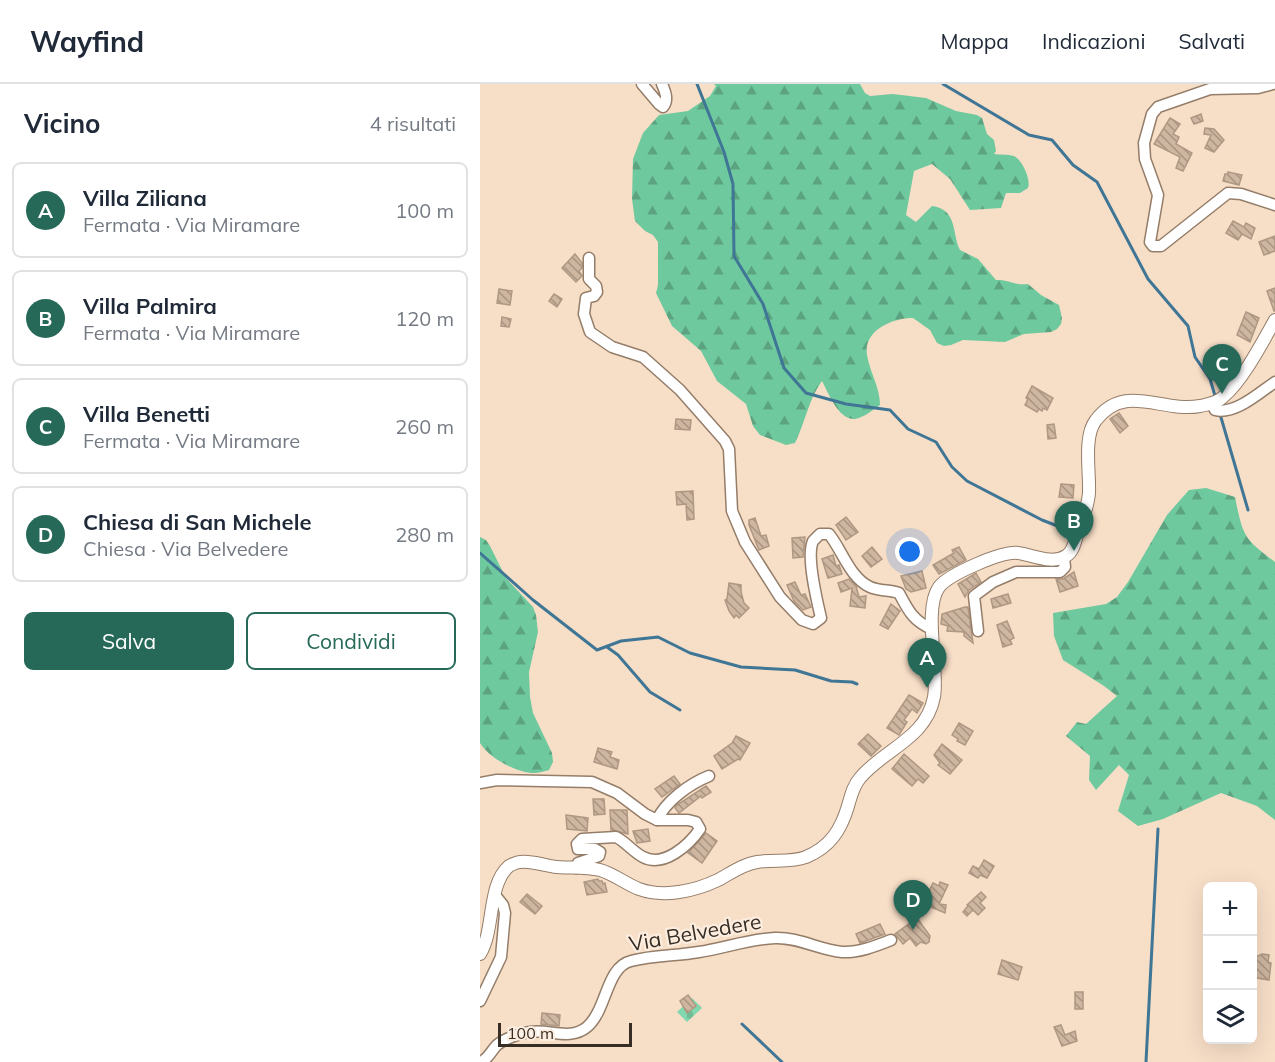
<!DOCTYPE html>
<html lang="it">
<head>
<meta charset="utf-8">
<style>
	body { margin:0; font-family:Mulish,sans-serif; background:#f6f6f7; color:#1f2937 }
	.controls { position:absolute; right:18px; bottom:18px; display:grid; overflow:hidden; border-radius:9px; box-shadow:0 6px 24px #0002 }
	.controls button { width:54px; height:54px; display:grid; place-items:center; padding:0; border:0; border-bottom:2px solid #e0e1e3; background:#fff; color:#1f2937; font:30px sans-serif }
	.scale { position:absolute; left:18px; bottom:15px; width:134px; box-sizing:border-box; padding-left:6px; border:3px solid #362d24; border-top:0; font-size:16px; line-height:21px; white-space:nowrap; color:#362d24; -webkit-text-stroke:4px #fceddf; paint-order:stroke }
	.you { position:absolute; left:430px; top:468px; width:21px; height:21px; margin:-15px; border:4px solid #fff; border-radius:50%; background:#1a73e8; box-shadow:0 0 0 9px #1a73e833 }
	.badge { display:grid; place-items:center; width:39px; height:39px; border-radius:50%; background:#276959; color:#fff; font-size:20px; font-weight:700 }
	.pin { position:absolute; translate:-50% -50px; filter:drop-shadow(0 2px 3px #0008) }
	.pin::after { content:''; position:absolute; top:32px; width:21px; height:18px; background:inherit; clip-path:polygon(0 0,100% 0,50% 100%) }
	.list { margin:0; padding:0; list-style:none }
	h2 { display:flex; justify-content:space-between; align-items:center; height:78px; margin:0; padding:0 24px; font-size:26px }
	h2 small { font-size:20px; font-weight:400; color:#747a83 }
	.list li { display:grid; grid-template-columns:39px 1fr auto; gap:18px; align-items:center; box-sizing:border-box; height:96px; margin:0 12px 12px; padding:0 12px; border:2px solid #e0e1e3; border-radius:9px }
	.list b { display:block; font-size:22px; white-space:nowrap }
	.list p { margin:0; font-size:20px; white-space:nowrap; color:#747a83 }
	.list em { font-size:20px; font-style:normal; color:#747a83 }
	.actions { display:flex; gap:12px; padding:18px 24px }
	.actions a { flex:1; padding:14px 0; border:2px solid #276959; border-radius:9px; text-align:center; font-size:21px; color:#276959 }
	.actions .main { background:#276959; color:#fff }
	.icon { flex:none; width:33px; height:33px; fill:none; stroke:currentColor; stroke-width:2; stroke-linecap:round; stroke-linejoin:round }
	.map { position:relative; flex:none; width:795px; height:978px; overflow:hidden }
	header { display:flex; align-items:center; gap:36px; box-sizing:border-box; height:84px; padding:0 30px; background:#fff; border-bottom:2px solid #e0e1e3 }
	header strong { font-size:28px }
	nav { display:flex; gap:33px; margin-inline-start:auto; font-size:21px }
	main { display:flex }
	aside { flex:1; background:#fff }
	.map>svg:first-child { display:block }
</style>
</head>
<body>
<header>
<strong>Wayfind</strong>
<nav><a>Mappa</a><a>Indicazioni</a><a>Salvati</a></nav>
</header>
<main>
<aside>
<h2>Vicino<small>4 risultati</small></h2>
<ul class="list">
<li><span class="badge">A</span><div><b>Villa Ziliana</b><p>Fermata · Via Miramare</p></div><em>100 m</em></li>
<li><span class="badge">B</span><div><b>Villa Palmira</b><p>Fermata · Via Miramare</p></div><em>120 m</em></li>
<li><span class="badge">C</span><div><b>Villa Benetti</b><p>Fermata · Via Miramare</p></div><em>260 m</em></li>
<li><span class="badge">D</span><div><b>Chiesa di San Michele</b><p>Chiesa · Via Belvedere</p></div><em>280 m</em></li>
</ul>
<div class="actions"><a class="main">Salva</a><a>Condividi</a></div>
</aside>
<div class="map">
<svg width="795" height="978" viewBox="0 0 795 978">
	<defs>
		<pattern id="forest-firs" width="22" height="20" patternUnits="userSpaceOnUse" patternTransform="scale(1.5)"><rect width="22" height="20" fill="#6fc99e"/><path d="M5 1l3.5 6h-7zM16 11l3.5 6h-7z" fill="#5ca481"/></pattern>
		<pattern id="cemetery-stones" width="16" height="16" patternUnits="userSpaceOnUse" patternTransform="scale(1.5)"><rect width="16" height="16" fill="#82d8ae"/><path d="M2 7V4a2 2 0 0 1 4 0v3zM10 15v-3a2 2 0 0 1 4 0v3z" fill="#71ba96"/></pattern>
		<pattern id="building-back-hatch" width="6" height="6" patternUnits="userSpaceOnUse" patternTransform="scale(1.5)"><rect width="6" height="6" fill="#ceb6a0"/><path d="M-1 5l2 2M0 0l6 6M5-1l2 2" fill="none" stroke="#a89482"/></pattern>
	</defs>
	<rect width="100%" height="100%" fill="#f7dec7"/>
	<g fill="url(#forest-firs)">
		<path d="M 234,0 L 380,0 L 385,9 L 390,12 L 413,10 L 446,14 L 476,27 L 497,31 L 502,34 L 507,50 L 514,56 L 516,67 L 514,70 C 520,71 528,70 534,72 C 543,77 551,96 548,104 L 540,109 L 526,109 L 521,124 L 490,126 L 470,95 L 452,80 L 434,87 L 426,131 L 436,138 L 452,122 C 478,125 472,151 480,166 L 498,175 L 516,196 C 528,195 536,202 548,200 L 561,211 L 579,221 L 582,234 L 581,240 L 577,245 L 571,248 L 544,250 L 525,258 L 483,256 L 471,261 L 464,262 L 457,259 L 450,246 L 433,234 C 413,234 383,246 387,271 C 390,289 400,303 400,321 C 393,326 383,334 375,335 C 358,336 348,308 342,297 C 329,314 325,339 315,359 L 306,361 L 280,351 L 273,342 L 266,320 L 237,297 L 221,267 L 192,242 L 176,209 L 178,201 L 178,158 L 173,151 L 165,147 L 155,137 L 152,115 L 153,75 L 163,49 L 179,31 L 208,27 L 230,12 L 236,2 Z"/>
		<path d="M 726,404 L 755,413 C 763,452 763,454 795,478 L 795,736 L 777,722 L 741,709 L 683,735 L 658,742 L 638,727 L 649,691 L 639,681 L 616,706 L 609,696 L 610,672 L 586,652 L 597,638 L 606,640 L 637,612 L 624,602 L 583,576 L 574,552 L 573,529 L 626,520 L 637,513 L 648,498 L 687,431 L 709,406 Z"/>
		<path d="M 0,453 L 6,456 L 10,462 L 26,494 L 53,523 L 56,531 L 58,548 L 49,588 L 50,613 L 53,629 L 72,669 L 73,678 L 69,686 C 64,687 59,689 54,689 C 37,689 9,674 0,659 Z"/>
	</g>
	<path fill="url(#cemetery-stones)" d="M 212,914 L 222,924 L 207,938 L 197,928 Z"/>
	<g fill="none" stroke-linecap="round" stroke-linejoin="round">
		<g stroke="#3f7695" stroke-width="3">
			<path d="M 217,0 L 244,68 L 253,100 L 254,172 L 283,220 L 304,284 L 326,309 L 366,320 L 410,326 L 428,345 L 456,358 L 472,383 L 487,397 L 562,436 L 593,448"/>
			<path d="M 463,0 L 549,51 L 572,56 L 593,81 L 617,98 L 668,195 L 708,242 L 715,273 L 730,295 L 736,315"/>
			<path d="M 740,330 L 768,426"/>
			<path d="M 0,469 L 53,516 L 117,566 L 141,557 L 178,553 L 210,569 L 261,583 L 315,586 L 351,597 L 372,598 L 377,600"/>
			<path d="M 127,563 L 138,571 L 170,608 L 200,626"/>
			<path d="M 262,940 L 302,978"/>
			<path d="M 666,978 L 678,745"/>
		</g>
	</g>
	<g fill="url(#building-back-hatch)" stroke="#af9883" stroke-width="1.5">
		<path d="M 721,30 L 723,37 L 714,40 L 711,34 Z"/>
		<path d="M 690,34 L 700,40 L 693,50 L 699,53 L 696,60 L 712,69 L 703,87 L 696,84 L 700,73 L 674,60 Z"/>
		<path d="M 725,44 L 734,45 L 744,56 L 734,68 L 725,64 L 731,51 L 724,50 Z"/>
		<path d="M 748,88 L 762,91 L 759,101 L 743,97 L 745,90 L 748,90 Z"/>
		<path d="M 753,137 L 764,143 L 766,139 L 775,144 L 771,155 L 762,150 L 758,156 L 746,149 Z"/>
		<path d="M 795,152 L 795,167 L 784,171 L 779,158 Z"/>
		<path d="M 95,170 L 102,179 L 102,184 L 99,187 L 102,192 L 96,198 L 82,184 Z"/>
		<path d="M 795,204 L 795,227 L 794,227 L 787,207 Z"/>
		<path d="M 19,205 L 32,207 L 30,221 L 17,219 Z"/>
		<path d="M 74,210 L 82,215 L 77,223 L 69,217 Z"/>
		<path d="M 766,228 L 779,234 L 770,258 L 757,251 Z"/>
		<path d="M 22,233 L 31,235 L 29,243 L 21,242 Z"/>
		<path d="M 552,302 L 573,314 L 567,326 L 563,324 L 562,327 L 559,325 L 557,328 L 545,321 L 548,315 L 546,314 Z"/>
		<path d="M 639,329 L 648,342 L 640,349 L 630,335 Z"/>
		<path d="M 196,335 L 211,336 L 210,346 L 195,345 Z"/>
		<path d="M 574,340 L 576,354 L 568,355 L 567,341 Z"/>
		<path d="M 581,400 L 594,401 L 593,414 L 579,413 Z"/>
		<path d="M 213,407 L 214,435 L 207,436 L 206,420 L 197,421 L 196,408 Z"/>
		<path d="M 366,433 L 378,448 L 366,456 L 356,441 Z"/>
		<path d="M 275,434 L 281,452 L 286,451 L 289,462 L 279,466 L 269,441 L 269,436 Z"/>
		<path d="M 325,453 L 323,473 L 313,474 L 312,454 Z"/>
		<path d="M 392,463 L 402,475 L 391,483 L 382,472 Z"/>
		<path d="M 479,463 L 486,476 L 459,490 L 453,481 L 474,469 L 472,466 Z"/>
		<path d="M 353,471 L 356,482 L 359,481 L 362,490 L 348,494 L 342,475 Z"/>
		<path d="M 442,487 L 446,504 L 431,508 L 426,505 L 421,492 Z"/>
		<path d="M 594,488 L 598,502 L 580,508 L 576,495 L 583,495 Z"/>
		<path d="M 496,489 L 501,498 L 489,506 L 485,513 L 478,500 Z"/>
		<path d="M 369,495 L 376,502 L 379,513 L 386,512 L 385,524 L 370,522 L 372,504 L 361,508 L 358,499 Z"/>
		<path d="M 315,498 L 321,511 L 325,510 L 331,523 L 323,526 L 314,517 L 307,501 Z"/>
		<path d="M 249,499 L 261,501 L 261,508 L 264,519 L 269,524 L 259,534 L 256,531 L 254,534 L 249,527 L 245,516 L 247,515 Z"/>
		<path d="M 528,510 L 531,519 L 513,524 L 511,515 Z"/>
		<path d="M 411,520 L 420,527 L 408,545 L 400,541 Z"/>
		<path d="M 485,523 L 488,523 L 493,559 L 484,552 L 484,548 L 467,547 L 468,542 L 461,540 L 462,530 Z"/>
		<path d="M 527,537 L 534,554 L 530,556 L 532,560 L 523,563 L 517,541 Z"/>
		<path d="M 429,611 L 443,619 L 437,629 L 432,625 L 424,636 L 427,638 L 419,651 L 407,644 Z"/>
		<path d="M 479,639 L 493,647 L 485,661 L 477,657 L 478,655 L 472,651 Z"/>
		<path d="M 388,650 L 401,662 L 391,672 L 378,660 Z"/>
		<path d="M 256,652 L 270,659 L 260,676 L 258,675 L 242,685 L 234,672 L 252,659 Z"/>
		<path d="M 462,660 L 482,676 L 470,690 L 458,681 L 460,679 L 454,671 Z"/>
		<path d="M 118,664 L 132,668 L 130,673 L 139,676 L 137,685 L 114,678 Z"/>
		<path d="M 424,670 L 449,692 L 443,699 L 438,695 L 432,702 L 412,685 Z"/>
		<path d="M 194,692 L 200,700 L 182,713 L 175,705 Z"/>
		<path d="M 226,702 L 231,708 L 222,714 L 221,712 L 199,729 L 195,724 L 197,721 Z"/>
		<path d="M 113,715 L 124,715 L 125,730 L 114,731 Z"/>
		<path d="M 130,726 L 147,726 L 148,750 L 131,746 Z"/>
		<path d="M 86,731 L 108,734 L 107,747 L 87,745 Z"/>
		<path d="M 168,745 L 170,757 L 157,759 L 153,747 Z"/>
		<path d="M 226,749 L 237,757 L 222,779 L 208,769 Z"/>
		<path d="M 504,776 L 514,782 L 507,794 L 500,791 L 498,794 L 489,789 L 493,782 L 499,785 Z"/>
		<path d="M 118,795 L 119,797 L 122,797 L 123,800 L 125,799 L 127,808 L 107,811 L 104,798 Z"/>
		<path d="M 460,798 L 468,801 L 459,820 L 466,821 L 465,829 L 439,818 L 444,807 L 448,809 L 453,799 L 459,802 Z"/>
		<path d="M 501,808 L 506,813 L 500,819 L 505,824 L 498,831 L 493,826 L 487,832 L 483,828 L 488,822 L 487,821 Z"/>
		<path d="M 47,810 L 62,822 L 55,830 L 40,818 Z"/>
		<path d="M 437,834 L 450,852 L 449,858 L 446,860 L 441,858 L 436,862 L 430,854 L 423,860 L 415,850 Z"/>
		<path d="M 400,840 L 405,850 L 380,859 L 376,850 Z"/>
		<path d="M 782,870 L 789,871 L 788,878 L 791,879 L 789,896 L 772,893 L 772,875 Z"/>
		<path d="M 522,876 L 542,883 L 538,896 L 518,890 Z"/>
		<rect x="595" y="908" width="8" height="17"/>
		<path d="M 208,911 L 216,922 L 207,929 L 200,917 Z"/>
		<path d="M 62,929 L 80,931 L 79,942 L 61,940 Z"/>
		<path d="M 581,941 L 585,951 L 595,947 L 597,957 L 582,962 L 574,943 Z"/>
	</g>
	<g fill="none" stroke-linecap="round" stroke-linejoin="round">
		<defs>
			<g id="minor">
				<path d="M 162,0 L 179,20 L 183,23 C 189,16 185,7 182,0"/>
				<path d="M 793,0 L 778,4 L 730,5 L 678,23 L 672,30 L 664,59 L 665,75 L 678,111 L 670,158 L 673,162 L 681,162 L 748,109 L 761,110 L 795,121"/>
				<path d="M 109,174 L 109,195 L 116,202 L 117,208 L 114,212 L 106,214 L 104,230 L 110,248 L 132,263 L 163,273 L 200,306 L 245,357 L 249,365 L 252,427 L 265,458 L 300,513 L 322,536 L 333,540 L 341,534 C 337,517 326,472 333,457 C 334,456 339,451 340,450 L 349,450 C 362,466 370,494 390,503 C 399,507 410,506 419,509 C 428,526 433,537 452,545"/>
				<path d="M 732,320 L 735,326 C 755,331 779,309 795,298"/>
				<path d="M 498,547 L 494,512 L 513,498 L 536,488 L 580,488 L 585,483 L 584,474"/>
				<path d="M 0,699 L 17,696 L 112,698 L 137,709 L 165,730 L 177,736 L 208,736 L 216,738 L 220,745 C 209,761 184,784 163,773 C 153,768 146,758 136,753 L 102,755 L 97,760 L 98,765 L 115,765 L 120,768 L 119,772 L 98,779 L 96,784"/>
				<path d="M 177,736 C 186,717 209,700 229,692"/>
				<path d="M 0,917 L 21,873 L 25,829 L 23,821 L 15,811"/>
				<path d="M 1,978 C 9,974 11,967 17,961 C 24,955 40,949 50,948 C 70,945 90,957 107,943 C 127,926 126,883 151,877 C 173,871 197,872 219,868 C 245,864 269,855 295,854 C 318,853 340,866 362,868 C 378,869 396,862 411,856"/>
			</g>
			<path id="tertiary" d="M 0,870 C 15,846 7,801 29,782 C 31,781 37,778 40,778 C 51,776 65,782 77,783 C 91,784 106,783 120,786 C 134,790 146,800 159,805 C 184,814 215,807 238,796 C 251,789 263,780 277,778 C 294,775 310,779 326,773 C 350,763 361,746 368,722 C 371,712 373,702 380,694 C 404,665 446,655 454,613 C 459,585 443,525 459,503 C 469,490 522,467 538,469 C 553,471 572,481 586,472 C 593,468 595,458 597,451 C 602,438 608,422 609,409 C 610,388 603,352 616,336 C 645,298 681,329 720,322 C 729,320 737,319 743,313 C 763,296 782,259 795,236"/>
		</defs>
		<use href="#minor" stroke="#947d69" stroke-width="13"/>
		<use href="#tertiary" stroke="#947d69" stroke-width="14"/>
		<use href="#minor" stroke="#fff" stroke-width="10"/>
		<use href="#tertiary" stroke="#fff" stroke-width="12"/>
	</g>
	<g text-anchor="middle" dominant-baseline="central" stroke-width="4.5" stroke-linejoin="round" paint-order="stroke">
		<g font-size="21" fill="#362d24" stroke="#fceddf">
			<text transform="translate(215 848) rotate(-10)">Via Belvedere</text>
		</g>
	</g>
</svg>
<div class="controls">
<button>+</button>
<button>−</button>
<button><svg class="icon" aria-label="layers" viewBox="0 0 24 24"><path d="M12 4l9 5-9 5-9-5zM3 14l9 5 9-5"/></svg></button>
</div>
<div class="scale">100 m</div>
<div class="you"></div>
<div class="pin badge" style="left:447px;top:604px">A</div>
<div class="pin badge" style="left:594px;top:467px">B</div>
<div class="pin badge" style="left:742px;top:310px">C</div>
<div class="pin badge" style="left:433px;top:846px">D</div>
</div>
</main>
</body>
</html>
